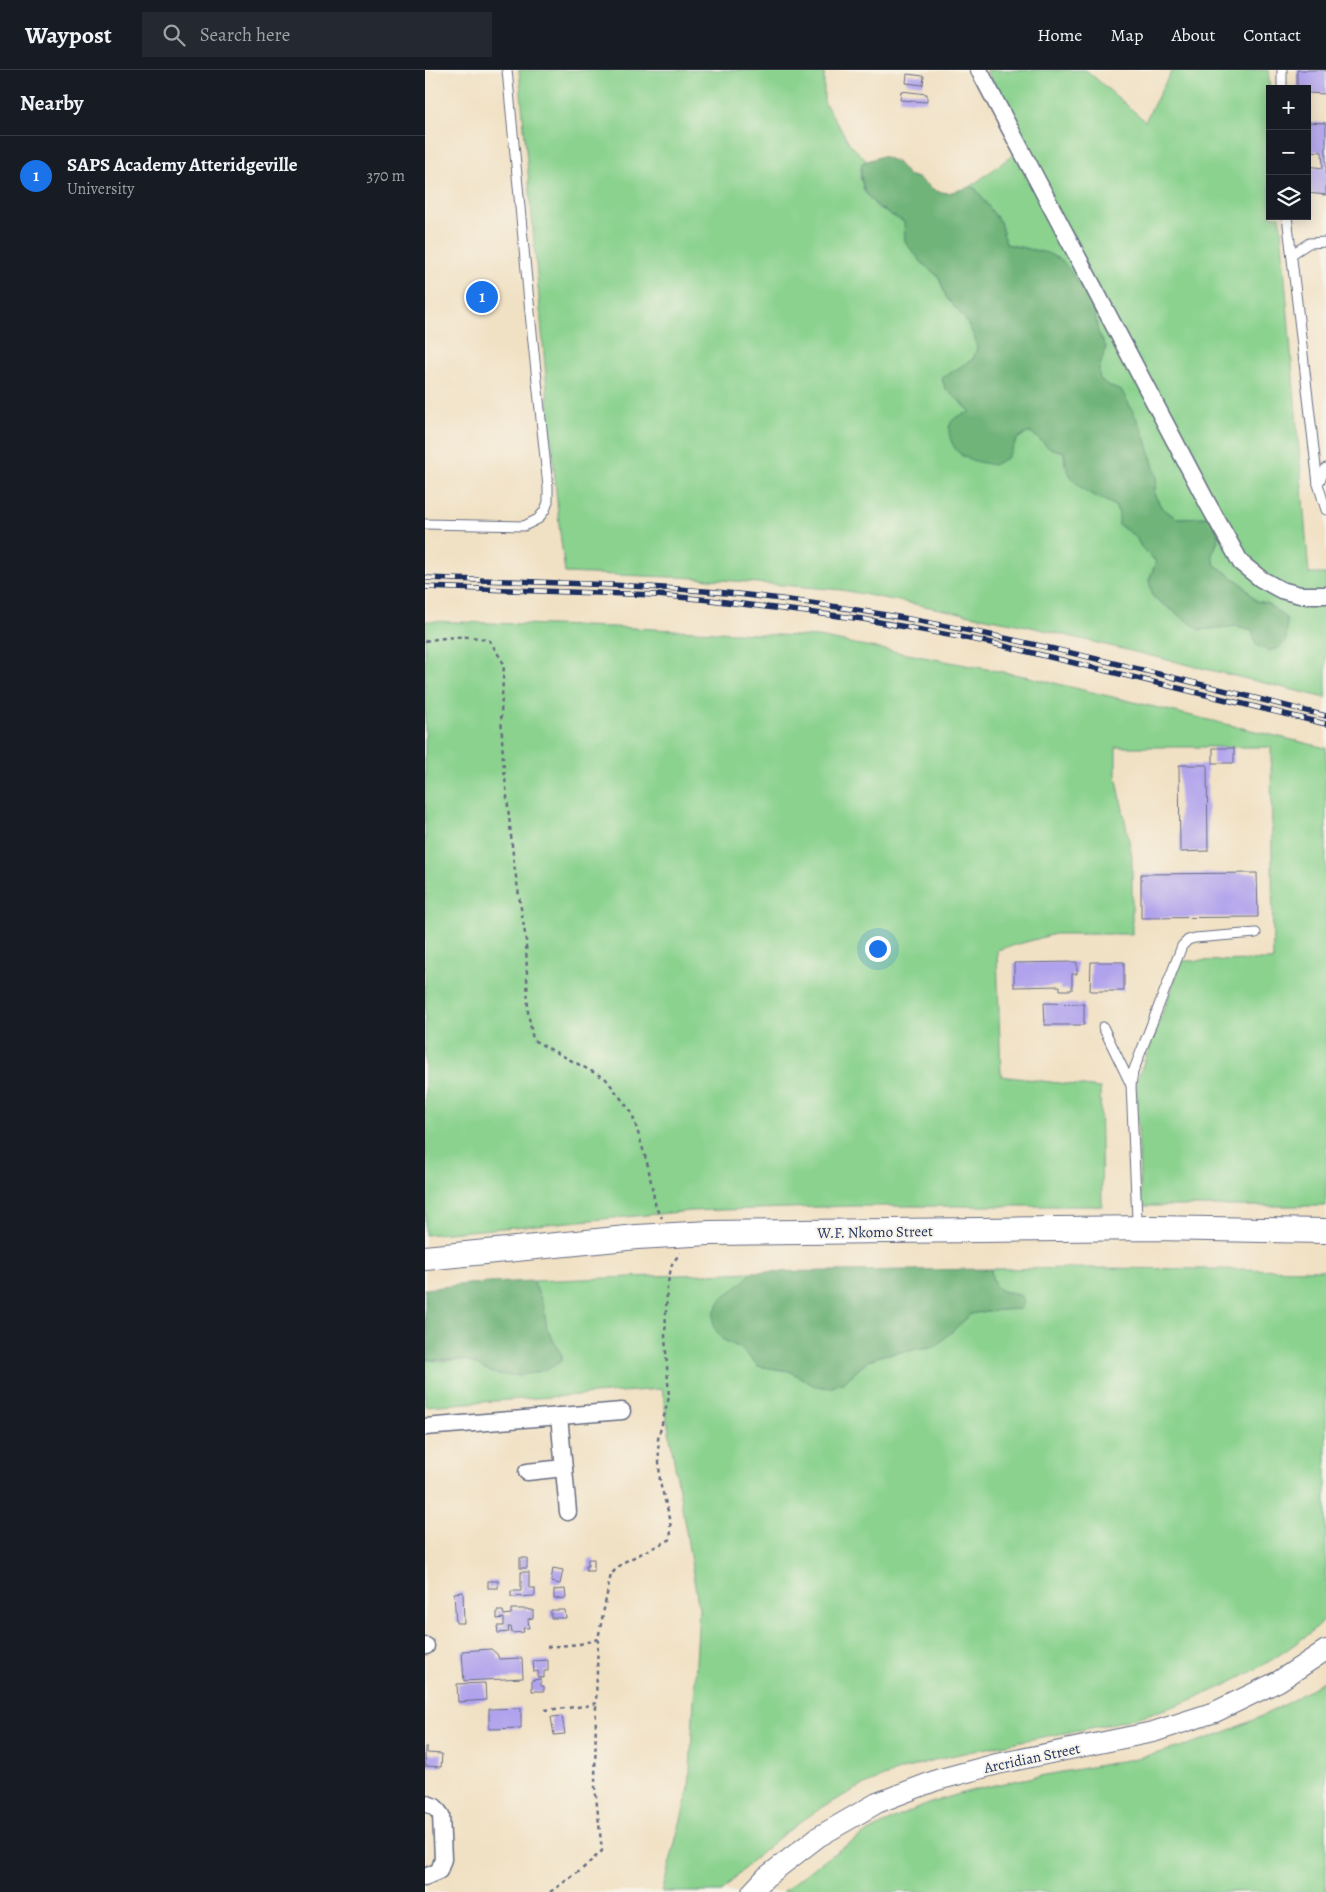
<!DOCTYPE html>
<html lang="en">
<head>
<meta charset="utf-8">
<style>
	body { margin:0; font-family:Alegreya,serif; background:#242831; color:#f1f3f6 }
	.controls { position:absolute; right:15px; top:15px; display:grid; overflow:hidden; border-radius:0px; box-shadow:0 2px 12px #0003 }
	.controls button { width:45px; height:45px; display:grid; place-items:center; padding:0; border:0; border-bottom:1px solid #363941; background:#171b24; color:#f1f3f6; font:25px sans-serif }
	.you { position:absolute; left:452px; top:878px; width:18px; height:18px; margin:-12px; border:4px solid #fff; border-radius:50%; background:#1a73e8; box-shadow:0 0 0 8px #1a73e833 }
	.badge { display:grid; place-items:center; width:32px; height:32px; border-radius:50%; background:#1a73e8; color:#fff; font-size:16px; font-weight:700 }
	.pin { position:absolute; translate:-50% -50%; border:2px solid #fff; box-shadow:0 1px 5px #0006 }
	.list { margin:0; padding:0; list-style:none }
	h2 { display:flex; justify-content:space-between; align-items:center; height:65px; margin:0; padding:0 20px; font-size:21px }
	h2 small { font-size:16px; font-weight:400; color:#9ea1a6 }
	.list li { display:grid; grid-template-columns:32px 1fr auto; gap:15px; align-items:center; box-sizing:border-box; height:80px; padding:0 20px; border-top:1px solid #363941 }
	.list b { display:block; font-size:19px; white-space:nowrap }
	.list p { margin:0; font-size:16px; white-space:nowrap; color:#9ea1a6 }
	.list em { font-size:16px; font-style:normal; color:#9ea1a6 }
	.icon { flex:none; width:28px; height:28px; fill:none; stroke:currentColor; stroke-width:2; stroke-linecap:round; stroke-linejoin:round }
	.map { position:relative; flex:none; width:901px; height:1822px; overflow:hidden }
	header { display:flex; align-items:center; gap:30px; box-sizing:border-box; height:70px; padding:0 25px; background:#171b24; border-bottom:1px solid #363941 }
	header strong { font-size:24px }
	nav { display:flex; gap:28px; margin-inline-start:auto; font-size:18px }
	.search { width:350px; height:45px; background:#242831; display:flex; align-items:center; gap:12px; box-sizing:border-box; padding:0 18px; border-radius:0px; color:#9ea1a6; font-size:19px }
	main { display:flex }
	aside { flex:1; background:#171b24 }
	.map>svg:first-child { display:block }
</style>
</head>
<body>
<header>
<strong>Waypost</strong>
<div class="search"><svg class="icon" aria-label="search" viewBox="0 0 24 24"><circle cx="10" cy="10" r="6"/><path d="M15 15l6 6"/></svg>Search here</div>
<nav><a>Home</a><a>Map</a><a>About</a><a>Contact</a></nav>
</header>
<main>
<aside>
<h2>Nearby<small></small></h2>
<ul class="list">
<li><span class="badge">1</span><div><b>SAPS Academy Atteridgeville</b><p>University</p></div><em>370 m</em></li>
</ul>
</aside>
<div class="map">
<svg width="901" height="1822" viewBox="0 0 901 1822">
	<rect width="100%" height="100%" fill="#f7f3e8"/>
	<filter id="ink" filterUnits="userSpaceOnUse"><feTurbulence type="fractalNoise" baseFrequency=".02" numOctaves="2"/><feDisplacementMap in="SourceGraphic" scale="10" xChannelSelector="R" yChannelSelector="G"/><feConvolveMatrix kernelMatrix="1 2 1 2 8 2 1 2 1" color-interpolation-filters="sRGB"/></filter>
	<filter id="wash" filterUnits="userSpaceOnUse"><feTurbulence type="fractalNoise" baseFrequency=".0096" numOctaves="4" result="noise"/><feDisplacementMap in="SourceGraphic" scale="20" xChannelSelector="R" yChannelSelector="G"/><feGaussianBlur stdDeviation="1.12" result="paint"/><feColorMatrix in="noise" values="0 0 0 0 0 0 0 0 0 0 0 0 0 0 0 0 0 1.4 0 .05"/><feComposite in="paint" operator="in"/></filter>
	<g filter="url(#wash)">
		<rect width="100%" height="100%" fill="#f1e1c4"/>
		<g fill="#8ad28e" stroke="#528076">
			<path d="M 94,0 L 399,0 L 399,32 L 425,74 L 442,91 L 437,93 L 435,106 L 439,121 L 452,137 L 479,152 L 497,193 L 514,207 L 521,227 L 540,249 L 550,268 L 552,279 L 548,289 L 517,309 L 520,318 L 547,342 L 532,347 L 524,357 L 527,373 L 537,386 L 582,388 L 593,368 L 602,363 L 607,363 L 624,378 L 639,382 L 640,397 L 664,423 L 689,435 L 695,445 L 694,455 L 711,467 L 716,477 L 731,492 L 724,511 L 775,560 L 812,556 L 827,560 L 842,533 L 831,531 L 817,514 L 790,495 L 787,485 L 793,471 L 784,447 L 751,448 L 736,437 L 729,424 L 732,408 L 719,363 L 697,322 C 666,310 672,305 681,277 L 673,263 L 668,232 L 622,183 L 581,174 L 575,152 L 550,118 L 545,117 L 601,75 L 561,0 L 661,0 L 720,51 L 747,0 L 843,0 L 845,20 L 845,146 L 855,146 L 884,504 L 901,504 L 901,628 L 602,556 L 417,520 L 273,508 L 140,503 L 134,455 Z"/>
			<path d="M 0,551 L 188,557 L 393,567 L 604,607 L 901,678 L 901,1136 L 716,1136 L 711,1013 L 757,891 L 848,890 L 846,677 L 691,677 L 691,705 L 707,786 L 707,864 L 630,864 L 572,880 L 576,1006 L 675,1018 L 677,1136 L 429,1136 L 266,1141 L 0,1165 Z"/>
			<path d="M 669,1198 L 901,1200 L 901,1549 C 854,1591 797,1621 737,1640 C 688,1656 636,1663 586,1673 C 550,1681 514,1687 480,1699 C 409,1723 346,1766 297,1822 L 237,1822 L 264,1719 L 274,1539 L 237,1319 L 0,1336 L 0,1289 L 13,1291 L 40,1290 L 71,1304 L 137,1286 L 122,1259 L 118,1234 L 108,1211 L 327,1202 L 310,1219 L 297,1228 L 297,1269 L 317,1279 L 333,1296 L 364,1301 L 390,1316 L 419,1312 L 443,1291 L 457,1285 L 511,1276 L 546,1244 L 562,1241 L 595,1239 L 596,1226 C 577,1221 567,1222 566,1199 Z"/>
			<path d="M 901,1609 L 901,1822 L 358,1822 C 402,1785 449,1755 503,1734 C 575,1708 654,1702 729,1684 C 791,1669 848,1645 901,1609 Z"/>
		</g>
		<g fill="#6fb479" stroke="#45726c">
			<path d="M 457,86 L 472,92 L 483,105 L 493,108 L 511,121 L 523,123 L 545,117 L 550,118 L 575,152 L 581,174 L 622,183 L 637,190 L 668,232 L 673,263 L 681,277 C 672,305 666,310 697,321 L 719,363 L 732,408 L 729,424 L 736,437 L 751,448 L 784,447 C 795,464 795,467 787,485 L 790,495 L 817,514 L 831,531 L 842,533 L 862,549 L 861,570 L 854,578 L 844,581 L 831,575 L 827,560 L 812,556 L 775,560 L 728,527 L 724,511 L 731,491 L 716,477 L 711,467 L 694,455 C 694,448 695,441 690,436 C 686,432 677,430 672,427 C 650,417 641,405 639,382 L 624,378 L 607,363 L 602,363 L 593,368 L 582,388 L 568,395 C 559,393 544,391 537,385 C 527,379 519,359 528,350 C 533,345 540,344 546,342 L 520,318 L 517,308 L 548,289 L 552,279 L 550,268 L 540,249 L 521,227 L 514,207 L 497,193 L 480,172 L 479,152 C 452,137 432,127 437,93 Z"/>
			<path d="M 566,1199 C 567,1222 577,1221 596,1226 L 598,1233 L 595,1239 L 562,1241 L 546,1244 L 511,1276 L 457,1285 L 443,1291 L 419,1312 L 405,1318 L 390,1316 L 364,1301 L 333,1296 L 317,1279 L 297,1269 L 288,1256 L 289,1242 L 297,1228 L 310,1219 L 327,1202 Z"/>
			<path d="M 108,1211 L 118,1234 L 122,1259 L 137,1286 L 136,1291 C 121,1303 92,1308 72,1304 C 61,1302 51,1292 39,1290 C 27,1288 13,1291 0,1289 L 0,1219 L 43,1214 Z"/>
		</g>
		<g id="blocks">
			<g fill="#b0a2ec">
				<path d="M 872,0 L 901,0 L 901,24 L 882,23 L 882,19 L 872,19 Z"/>
				<path d="M 482,4 L 499,6 L 498,15 L 481,13 Z"/>
				<path d="M 476,21 L 502,24 L 502,32 L 475,30 Z"/>
				<path d="M 882,52 L 901,53 L 901,125 L 882,123 L 882,96 L 898,98 L 897,82 L 882,81 Z"/>
				<rect x="788" y="678" width="21" height="15"/>
				<path d="M 754,695 L 782,695 L 783,781 L 755,782 Z"/>
				<path d="M 832,803 L 833,847 L 716,848 L 716,804 Z"/>
				<path d="M 652,892 L 652,904 L 647,904 L 647,920 L 635,920 L 635,916 L 589,917 L 589,893 Z"/>
				<path d="M 666,892 L 699,892 L 699,921 L 665,921 Z"/>
				<path d="M 619,933 L 659,934 L 659,955 L 620,955 Z"/>
				<rect x="95" y="1488" width="7" height="10"/>
				<path d="M 163,1489 L 169,1489 L 169,1501 L 161,1501 L 161,1496 L 163,1496 Z"/>
				<path d="M 128,1498 L 138,1500 L 135,1514 L 126,1512 Z"/>
				<path d="M 96,1502 L 104,1502 L 104,1518 L 110,1518 L 110,1526 L 86,1527 L 86,1521 L 96,1521 Z"/>
				<rect x="63" y="1511" width="10" height="7"/>
				<path d="M 140,1519 L 141,1528 L 129,1529 L 129,1520 Z"/>
				<path d="M 38,1522 L 39,1553 L 31,1553 L 29,1523 Z"/>
				<path d="M 86,1539 L 103,1539 L 103,1540 L 108,1540 L 108,1548 L 103,1549 L 104,1558 L 98,1558 L 99,1562 L 87,1563 L 86,1557 L 83,1557 L 84,1562 L 73,1563 L 72,1556 L 79,1556 L 79,1548 L 72,1549 L 72,1541 L 78,1541 L 79,1545 L 86,1544 Z"/>
				<path d="M 126,1540 L 140,1540 L 141,1548 L 126,1548 Z"/>
				<path d="M 66,1579 L 72,1584 L 74,1589 L 97,1588 L 98,1608 L 39,1611 L 37,1581 Z"/>
				<path d="M 123,1590 L 123,1601 L 119,1601 L 119,1608 L 113,1607 L 113,1601 L 109,1602 L 108,1591 Z"/>
				<path d="M 116,1609 L 116,1616 L 119,1616 L 119,1621 L 107,1621 L 107,1610 Z"/>
				<path d="M 60,1613 L 61,1630 L 33,1632 L 32,1614 Z"/>
				<path d="M 96,1638 L 96,1658 L 64,1659 L 64,1639 Z"/>
				<path d="M 137,1646 L 140,1664 L 129,1665 L 126,1647 Z"/>
				<path d="M 0,1677 L 2,1677 L 2,1683 L 17,1684 L 16,1697 L 0,1696 Z"/>
			</g>
		</g>
	</g>
	<g filter="url(#ink)">
		<use href="#blocks" fill-opacity="0" stroke="#666d82" stroke-width="1"/>
		<g fill="none" stroke-linecap="round" stroke-linejoin="round">
			<defs>
				<g id="service">
					<path d="M 857,0 L 857,19"/>
					<path d="M 862,146 L 893,414"/>
					<path d="M 867,184 L 884,173 L 901,172"/>
					<path d="M 901,398 L 893,414 L 901,440"/>
					<path d="M 0,454 L 99,456 L 113,449 L 120,440 L 123,432 L 123,417 L 106,253 L 82,0"/>
					<path d="M 678,957 L 706,1015"/>
					<path d="M 714,1158 L 712,1149 L 706,1015 L 708,1002 L 757,876 L 763,870 L 770,868 L 831,863"/>
				</g>
				<g id="minor">
					<path d="M 554,0 L 784,436 L 816,493 L 836,509 L 856,520 L 875,525 L 901,525"/>
					<path d="M 134,1346 L 143,1442"/>
					<path d="M 0,1357 L 197,1341"/>
					<path d="M 102,1402 L 139,1398"/>
					<path d="M 0,1576 L 1,1576"/>
					<path d="M 0,1733 L 10,1737 L 16,1745 L 18,1789 L 14,1801 L 0,1807"/>
				</g>
				<path id="tertiary" d="M 327,1822 L 341,1807 L 393,1767 L 452,1733 L 512,1710 L 572,1694 L 728,1662 L 790,1642 L 854,1611 L 901,1580"/>
				<path id="secondary" d="M 0,1188 L 212,1167 L 285,1163 L 729,1158 L 901,1161"/>
			</defs>
			<use href="#service" stroke="#666d82" stroke-width="11"/>
			<use href="#minor" stroke="#666d82" stroke-width="19"/>
			<use href="#tertiary" stroke="#666d82" stroke-width="22"/>
			<use href="#secondary" stroke="#666d82" stroke-width="26"/>
			<g stroke="#666d82" stroke-width="2.5" stroke-dasharray="4 4" stroke-linecap="butt">
				<path d="M 0,571 C 22,567 44,564 65,571 L 79,594 L 76,643 L 78,689 L 89,794 L 101,870 L 103,942 L 108,970 L 181,1009 L 207,1043 L 223,1096 L 231,1138 L 237,1148"/>
				<path d="M 122,1577 L 155,1574 L 173,1569 L 186,1504 L 199,1492 L 246,1469 L 245,1448 L 235,1413 L 233,1369 L 244,1327 L 240,1266 L 242,1217 L 247,1194 L 255,1183"/>
				<path d="M 120,1640 L 161,1636 L 171,1633 L 173,1569"/>
				<path d="M 125,1822 L 155,1801 L 177,1781 L 170,1717 L 171,1633"/>
			</g>
			<use href="#service" stroke="#fff" stroke-width="9"/>
			<use href="#minor" stroke="#fff" stroke-width="16"/>
			<use href="#tertiary" stroke="#fff" stroke-width="20"/>
			<use href="#secondary" stroke="#fff" stroke-width="24"/>
			<defs>
				<g id="rail">
					<path d="M 0,508 C 124,513 249,514 371,531 C 551,555 726,602 901,646"/>
					<path d="M 0,517 L 232,525 L 285,530 L 438,549 L 567,573 L 901,654"/>
				</g>
			</defs>
			<use href="#rail" stroke="#1b2f5e" stroke-width="5.5"/>
			<use href="#rail" stroke="#f7f3e8" stroke-width="4" stroke-dasharray="11" stroke-linecap="butt"/>
		</g>
	</g>
	<g text-anchor="middle" dominant-baseline="central" stroke-width="4" stroke-linejoin="round" paint-order="stroke">
		<g font-size="15" fill="#1b2f5e" stroke="#f7f3e8">
			<text transform="translate(450 1162) rotate(-1)">W.F. Nkomo Street</text>
			<text transform="translate(607 1688) rotate(-12)">Arcridian Street</text>
		</g>
	</g>
</svg>
<div class="controls">
<button>+</button>
<button>−</button>
<button><svg class="icon" aria-label="layers" viewBox="0 0 24 24"><path d="M12 4l9 5-9 5-9-5zM3 14l9 5 9-5"/></svg></button>
</div>
<div class="you"></div>
<div class="pin badge" style="left:57px;top:227px">1</div>
</div>
</main>
</body>
</html>
